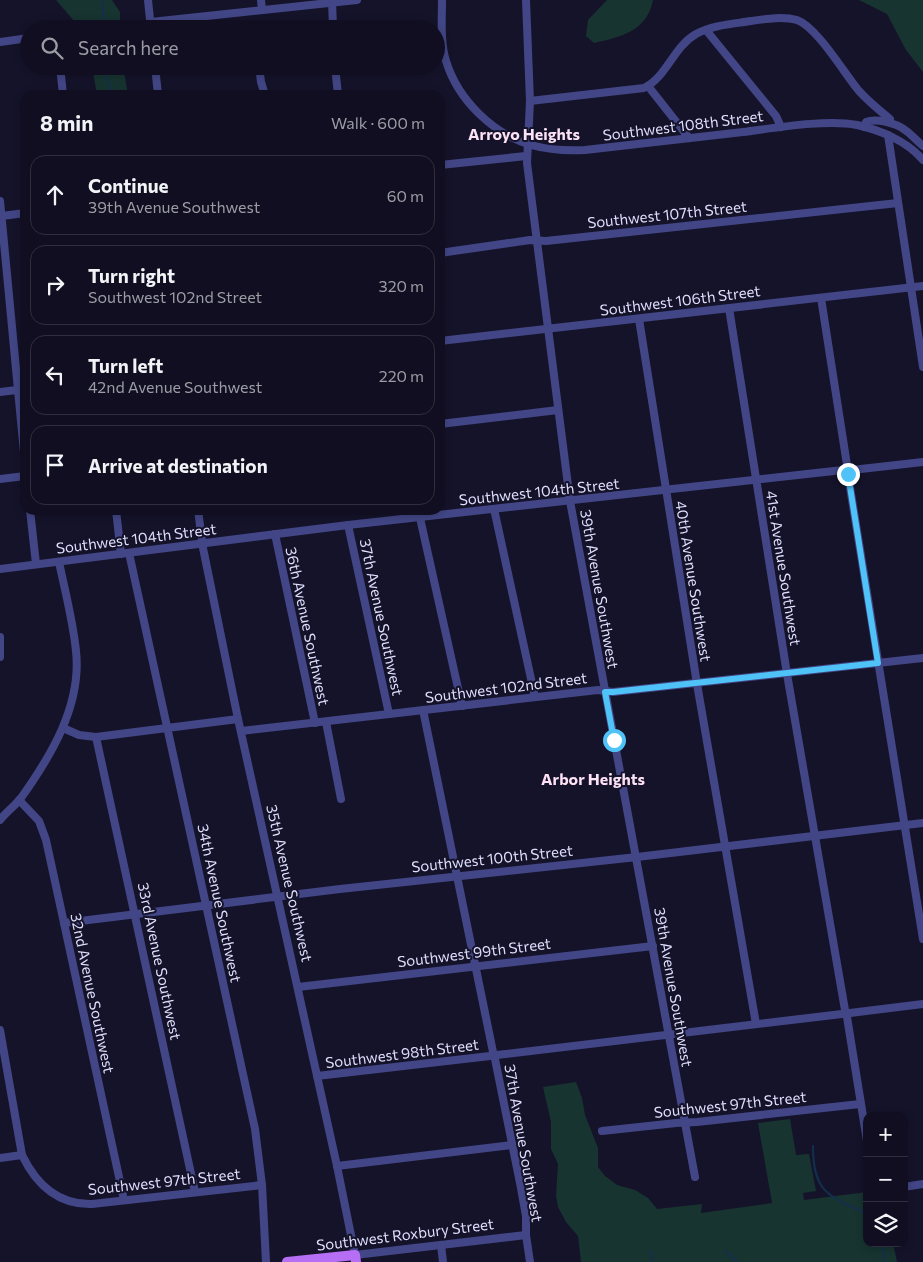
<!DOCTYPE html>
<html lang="en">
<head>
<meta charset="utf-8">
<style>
	body { margin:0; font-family:Commissioner,sans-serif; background:#191729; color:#f1f3f6 }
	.controls { position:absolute; right:15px; bottom:15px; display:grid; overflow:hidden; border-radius:10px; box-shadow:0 2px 8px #0003 }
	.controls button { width:45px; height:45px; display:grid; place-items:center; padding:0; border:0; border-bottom:1px solid #302e3e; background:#100e20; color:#f1f3f6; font:25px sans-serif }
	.stop { position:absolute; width:15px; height:15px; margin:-11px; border:4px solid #4fc3f7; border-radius:50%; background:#fff }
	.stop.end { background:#4fc3f7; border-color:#fff; box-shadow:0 1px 5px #0008 }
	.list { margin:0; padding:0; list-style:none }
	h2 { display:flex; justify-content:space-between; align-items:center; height:65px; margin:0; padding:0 20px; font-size:21px }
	h2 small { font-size:16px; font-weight:400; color:#9c9ca5 }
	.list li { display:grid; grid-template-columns:32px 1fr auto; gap:15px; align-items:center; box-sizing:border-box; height:80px; margin:0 10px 10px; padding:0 10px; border:1px solid #302e3e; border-radius:15px }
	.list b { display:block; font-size:19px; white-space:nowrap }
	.list p { margin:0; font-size:16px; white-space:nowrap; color:#9c9ca5 }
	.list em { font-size:16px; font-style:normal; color:#9c9ca5 }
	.icon { flex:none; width:28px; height:28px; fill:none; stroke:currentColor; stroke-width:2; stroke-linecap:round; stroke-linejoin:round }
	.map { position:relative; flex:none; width:923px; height:1262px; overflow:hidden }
	.search { position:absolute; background:#100e20; box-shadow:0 2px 8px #0003; left:20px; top:20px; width:425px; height:55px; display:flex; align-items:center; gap:12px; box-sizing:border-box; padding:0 18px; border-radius:28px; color:#9c9ca5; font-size:19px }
	.panel { position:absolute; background:#100e20; box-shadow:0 2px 8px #0003; left:20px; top:90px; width:425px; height:425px; border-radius:15px }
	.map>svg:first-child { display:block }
</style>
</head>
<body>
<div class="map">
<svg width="923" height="1262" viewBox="0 0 923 1262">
	<rect width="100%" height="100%" fill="#15132a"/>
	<g fill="#173430">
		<path d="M 56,0 L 112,0 L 120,12 L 120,29 L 81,29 Z"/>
		<path d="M 607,0 L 653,0 C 647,31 621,37 594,43 L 586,36 L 588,20 Z"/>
		<path d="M 859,0 L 923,0 L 923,72 L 906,50 L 887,14 Z"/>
		<path d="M 92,66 L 123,66 L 128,95 L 97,95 Z"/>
		<path d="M 576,1082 L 582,1098 L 585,1115 L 598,1148 L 598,1167 L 605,1176 L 617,1185 L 635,1190 L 648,1198 L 657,1209 L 702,1204 L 701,1213 L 772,1203 L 758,1123 L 790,1119 L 796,1155 L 809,1154 L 816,1191 L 803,1193 L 804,1200 L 867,1192 L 867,1243 L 893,1243 L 897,1262 L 581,1262 L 578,1236 L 566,1222 L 558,1207 L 556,1196 L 558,1164 L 551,1149 L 551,1122 L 543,1087 Z"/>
	</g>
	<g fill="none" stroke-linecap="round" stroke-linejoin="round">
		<g stroke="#132f4e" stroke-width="2">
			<path d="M 102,0 L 105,29"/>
			<path d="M 106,66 L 106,77 L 113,95"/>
			<path d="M 813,1146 C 813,1190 826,1195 863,1212 L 867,1216"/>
			<path d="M 882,1243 L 885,1262"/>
			<path d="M 651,1251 L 653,1262"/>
			<path d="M 726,1251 L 737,1262"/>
		</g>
		<g stroke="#424686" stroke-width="8">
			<path d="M 148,0 L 151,29"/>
			<path d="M 261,0 L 262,10"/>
			<path d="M 332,0 L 333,29"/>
			<path d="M 442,0 C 442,20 440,42 446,61 C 458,100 493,134 531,145 C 549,150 567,151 585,150 C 637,144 690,138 743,132 C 775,128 826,119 857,125 C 880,130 907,141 923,160"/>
			<path d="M 526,0 L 530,101 L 527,163 L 570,501 L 695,1177"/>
			<path d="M 151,22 L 357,0"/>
			<path d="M 706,30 L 776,116 L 781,127"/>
			<path d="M 0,42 L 29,38"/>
			<path d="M 60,66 L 63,95"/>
			<path d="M 155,66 L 158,95"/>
			<path d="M 259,66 L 261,82 L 265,95"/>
			<path d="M 335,66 L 338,95"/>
			<path d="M 648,86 L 689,138"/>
			<path d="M 530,101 L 644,88 C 667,77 673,47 696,34 C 713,25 732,24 751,21 C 765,19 783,16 797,20 C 817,27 844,73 859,91 C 869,102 879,110 890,119"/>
			<path d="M 864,127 L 866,122 C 876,118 896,123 905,130 C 911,134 917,141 923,146"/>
			<path d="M 888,135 L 923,367"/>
			<path d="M 440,165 L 526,156"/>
			<path d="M 0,201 L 25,463"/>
			<path d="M 2,216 L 25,213"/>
			<path d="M 440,253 L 530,240 L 546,241 L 898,203"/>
			<path d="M 821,298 L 847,465"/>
			<path d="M 729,308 L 787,674 L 845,1010"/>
			<path d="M 639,319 L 697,684 L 756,1024"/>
			<path d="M 440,341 L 923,286"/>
			<path d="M 0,392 L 25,389"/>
			<path d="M 440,424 L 558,410"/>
			<path d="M 852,470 L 923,462"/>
			<path d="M 848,475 L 923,939"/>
			<path d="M 0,479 L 25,476"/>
			<path d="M 494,509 L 535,697"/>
			<path d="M 30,510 L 36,564"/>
			<path d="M 116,510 L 121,554"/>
			<path d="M 198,510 L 203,548 L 238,719 L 337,1166 L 355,1255 L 526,1235"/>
			<path d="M 420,518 L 462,706"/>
			<path d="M 348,525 L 389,714"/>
			<path d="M 275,534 L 315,723"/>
			<path d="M 129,553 L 255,1129 L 262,1185 L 266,1262"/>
			<path d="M 0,569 L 348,525 L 843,470"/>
			<path d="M 0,637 L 0,657"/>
			<path d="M 423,710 L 493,1052"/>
			<path d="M 326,722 L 341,799"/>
			<path d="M 63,728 L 79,735 L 96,737 L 238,719"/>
			<path d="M 241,731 L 598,690 L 613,692 L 923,658"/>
			<path d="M 96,737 L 195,1192"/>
			<path d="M 19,800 L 39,821 L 46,840 L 124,1200"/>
			<path d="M 0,820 C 6,812 15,806 21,798 C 51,756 82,705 76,651 C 73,621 65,591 59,562"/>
			<path d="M 64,923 L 340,889 L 637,857 L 923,823"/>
			<path d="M 298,987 L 653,946"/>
			<path d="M 850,1013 L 923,1004"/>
			<path d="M 847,1017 L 867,1141"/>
			<path d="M 0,1030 L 22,1155 C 36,1184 58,1205 92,1204 L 262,1185"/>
			<path d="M 497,1055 L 842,1014"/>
			<path d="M 495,1059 L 521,1188 L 526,1216 L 526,1235 L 530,1262"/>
			<path d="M 317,1076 L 490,1056"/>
			<path d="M 602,1131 L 676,1123 L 697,1122 L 860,1104"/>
			<path d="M 0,1158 L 22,1155"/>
			<path d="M 337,1166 L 512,1145"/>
			<path d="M 904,1187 L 923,1184"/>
			<path d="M 441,1245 L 443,1262"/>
		</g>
		<path stroke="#b56ef4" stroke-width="10" d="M 287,1262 L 355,1255 L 356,1262"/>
	</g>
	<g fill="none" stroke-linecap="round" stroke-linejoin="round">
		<path stroke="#4fc3f7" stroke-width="6" d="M 614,740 L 605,692 L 613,692 L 878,663 L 848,474"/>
	</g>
	<g text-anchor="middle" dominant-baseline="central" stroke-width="4" stroke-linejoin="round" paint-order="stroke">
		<g font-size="15" fill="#dfdffd" stroke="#15132a">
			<text transform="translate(683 125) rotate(-7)">Southwest 108th Street</text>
			<text transform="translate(667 214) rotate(-6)">Southwest 107th Street</text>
			<text transform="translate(680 300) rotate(-7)">Southwest 106th Street</text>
			<text transform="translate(539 491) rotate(-6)">Southwest 104th Street</text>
			<text transform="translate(136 538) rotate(-7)">Southwest 104th Street</text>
			<text transform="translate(784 568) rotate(81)">41st Avenue Southwest</text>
			<text transform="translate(694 581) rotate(81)">40th Avenue Southwest</text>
			<text transform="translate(600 589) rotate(80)">39th Avenue Southwest</text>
			<text transform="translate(382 617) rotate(78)">37th Avenue Southwest</text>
			<text transform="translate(308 626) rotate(78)">36th Avenue Southwest</text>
			<text transform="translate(506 687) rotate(-7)">Southwest 102nd Street</text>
			<text transform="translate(492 858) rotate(-6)">Southwest 100th Street</text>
			<text transform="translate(290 883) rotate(77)">35th Avenue Southwest</text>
			<text transform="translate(220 903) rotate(78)">34th Avenue Southwest</text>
			<text transform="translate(474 952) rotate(-7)">Southwest 99th Street</text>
			<text transform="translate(160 961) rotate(78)">33rd Avenue Southwest</text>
			<text transform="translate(674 987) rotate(80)">39th Avenue Southwest</text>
			<text transform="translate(93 993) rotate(78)">32nd Avenue Southwest</text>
			<text transform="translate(402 1053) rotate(-7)">Southwest 98th Street</text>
			<text transform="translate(730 1104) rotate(-6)">Southwest 97th Street</text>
			<text transform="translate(524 1143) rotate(80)">37th Avenue Southwest</text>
			<text transform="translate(164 1181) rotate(-6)">Southwest 97th Street</text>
			<text transform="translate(405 1234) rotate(-7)">Southwest Roxbury Street</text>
		</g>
		<g font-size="16" font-weight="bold" fill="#fde1f5" stroke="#15132a">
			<text x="524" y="133">Arroyo Heights</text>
			<text x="593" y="778">Arbor Heights</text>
		</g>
	</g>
</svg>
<div class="controls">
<button>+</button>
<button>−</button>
<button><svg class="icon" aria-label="layers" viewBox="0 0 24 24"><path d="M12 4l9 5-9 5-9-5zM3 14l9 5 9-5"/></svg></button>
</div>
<div class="stop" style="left:614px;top:740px"></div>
<div class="stop end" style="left:848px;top:474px"></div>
<div class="search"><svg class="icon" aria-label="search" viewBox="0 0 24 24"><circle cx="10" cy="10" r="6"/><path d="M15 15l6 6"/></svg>Search here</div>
<section class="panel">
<h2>8 min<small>Walk · 600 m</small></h2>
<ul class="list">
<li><svg class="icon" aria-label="ahead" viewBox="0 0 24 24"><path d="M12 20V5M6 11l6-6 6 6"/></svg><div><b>Continue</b><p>39th Avenue Southwest</p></div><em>60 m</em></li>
<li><svg class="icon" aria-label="right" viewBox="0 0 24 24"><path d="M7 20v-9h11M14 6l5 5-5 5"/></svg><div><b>Turn right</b><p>Southwest 102nd Street</p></div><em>320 m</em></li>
<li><svg class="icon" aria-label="left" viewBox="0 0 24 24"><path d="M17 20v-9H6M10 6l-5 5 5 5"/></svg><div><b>Turn left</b><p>42nd Avenue Southwest</p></div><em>220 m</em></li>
<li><svg class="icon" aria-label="arrive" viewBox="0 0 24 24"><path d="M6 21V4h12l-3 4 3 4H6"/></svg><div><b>Arrive at destination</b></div></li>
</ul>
</section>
</div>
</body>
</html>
